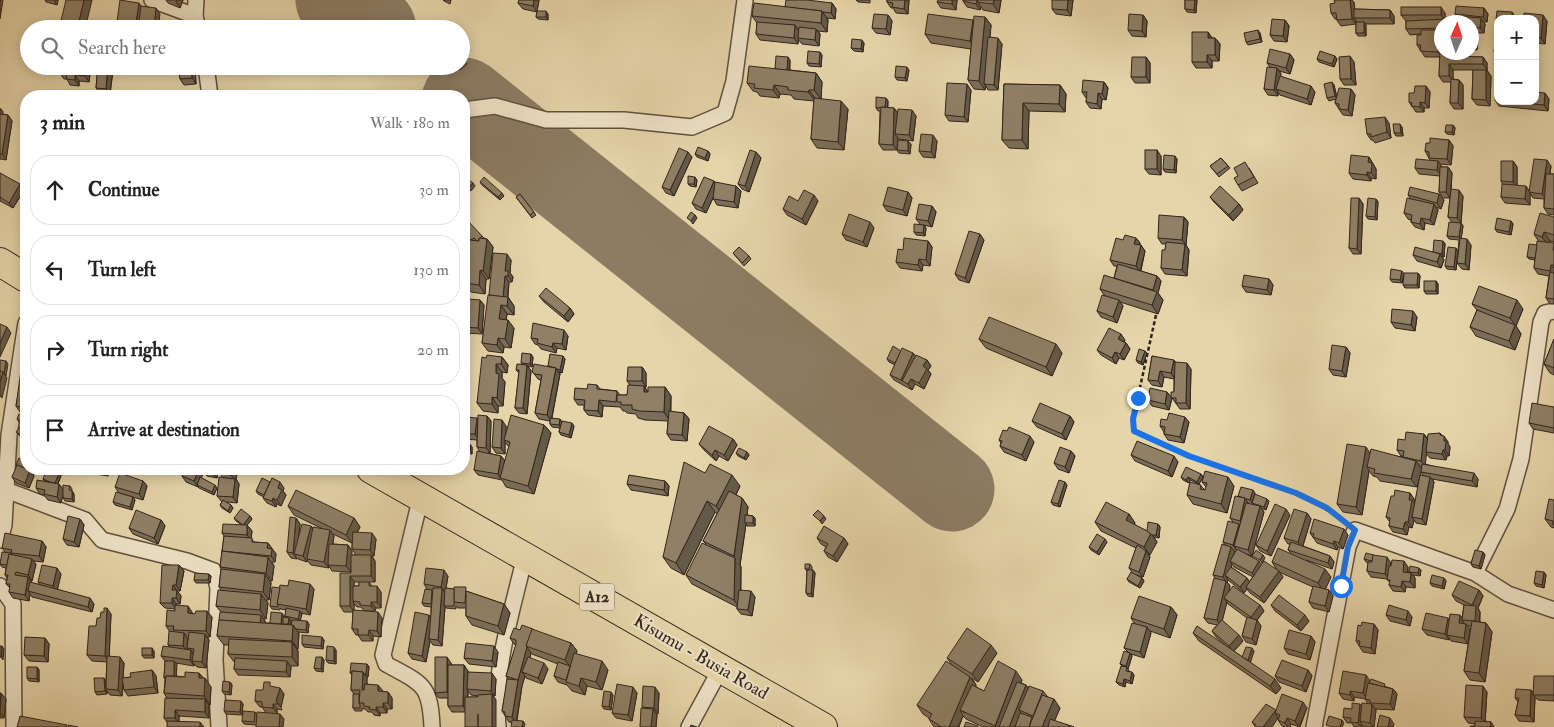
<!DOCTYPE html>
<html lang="en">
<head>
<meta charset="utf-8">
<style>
	body { margin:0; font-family:"IM FELL Double Pica",serif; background:#f2f2f2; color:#222 }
	.controls { position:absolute; right:15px; top:15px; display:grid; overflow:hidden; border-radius:10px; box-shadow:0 2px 12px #0003 }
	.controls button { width:45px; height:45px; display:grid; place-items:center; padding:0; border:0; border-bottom:1px solid #e0e0e0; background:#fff; color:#222; font:25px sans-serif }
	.compass { position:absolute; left:1434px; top:15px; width:45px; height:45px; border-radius:50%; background:#fff; box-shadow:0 2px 12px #0003; rotate:3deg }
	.stop { position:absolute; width:15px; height:15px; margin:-11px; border:4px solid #1a73e8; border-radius:50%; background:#fff }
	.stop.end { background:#1a73e8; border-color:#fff; box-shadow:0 1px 5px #0008 }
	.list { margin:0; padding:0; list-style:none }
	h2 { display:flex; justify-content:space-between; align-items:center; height:65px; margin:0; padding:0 20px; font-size:21px }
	h2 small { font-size:16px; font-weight:400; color:#767676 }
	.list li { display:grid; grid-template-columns:32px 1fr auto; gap:15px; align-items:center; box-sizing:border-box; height:70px; margin:0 10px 10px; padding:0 10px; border:1px solid #e0e0e0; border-radius:20px }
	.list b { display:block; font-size:19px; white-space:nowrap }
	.list em { font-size:16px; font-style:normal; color:#767676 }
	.icon { flex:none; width:28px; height:28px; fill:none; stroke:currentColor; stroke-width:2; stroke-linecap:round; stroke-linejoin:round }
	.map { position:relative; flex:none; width:1554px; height:727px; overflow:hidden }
	.search { position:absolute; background:#fff; box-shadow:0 2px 12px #0003; left:20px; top:20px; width:450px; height:55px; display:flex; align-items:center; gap:12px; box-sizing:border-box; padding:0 18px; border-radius:28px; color:#767676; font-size:19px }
	.panel { position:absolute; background:#fff; box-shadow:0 2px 12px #0003; left:20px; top:90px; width:450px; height:385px; border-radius:20px }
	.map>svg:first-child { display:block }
</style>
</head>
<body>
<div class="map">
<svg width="1554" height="727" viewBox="0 0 1554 727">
	<rect width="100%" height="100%" fill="#e6d5a9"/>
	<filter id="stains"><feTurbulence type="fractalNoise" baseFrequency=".004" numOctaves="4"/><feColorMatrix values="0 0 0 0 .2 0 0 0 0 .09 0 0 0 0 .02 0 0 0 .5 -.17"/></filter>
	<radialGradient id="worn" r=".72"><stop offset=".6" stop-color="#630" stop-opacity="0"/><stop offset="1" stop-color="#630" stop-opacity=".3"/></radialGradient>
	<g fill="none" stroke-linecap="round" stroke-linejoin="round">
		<g stroke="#8c7c63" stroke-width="85">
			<path d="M 338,0 L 374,29"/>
			<path d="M 464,100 L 952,489"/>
		</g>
		<defs>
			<g id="street">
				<path d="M 152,0 L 195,16"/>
				<path d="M 196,0 L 195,16 L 198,29"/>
				<path d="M 206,66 L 210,96"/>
				<path d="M 464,110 L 495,106 L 546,120 L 624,120 L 692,127 L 725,113 L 734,81 L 745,0"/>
				<path d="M 6,490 L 85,520 L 102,540 L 187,561 L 214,571 L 218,588 L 215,660 L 219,727"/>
				<path d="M 421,496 L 383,655 L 386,664 C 422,684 430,683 432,727"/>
				<path d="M 0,540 L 4,525 L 9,435 L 26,323"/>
				<path d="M 1476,571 L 1507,509 L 1521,459 L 1541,322 L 1545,313 L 1554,311"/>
				<path d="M 0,586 L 13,604 L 14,727"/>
				<path d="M 498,727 C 493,669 512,612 525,556"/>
				<path d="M 689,727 L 721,668"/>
				<path d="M 1314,727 L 1348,547 L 1355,530 L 1475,573 L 1508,594 L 1554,610"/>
			</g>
			<g id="highway">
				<path d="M 0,262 L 26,278"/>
				<path d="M 371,469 L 823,727"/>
			</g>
		</defs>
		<use href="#street" stroke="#5e5040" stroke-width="18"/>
		<use href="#highway" stroke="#31241d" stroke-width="30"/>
		<path stroke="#31241d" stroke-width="2.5" stroke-dasharray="4 2.5" stroke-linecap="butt" d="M 1156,315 L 1133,419 L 1134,431 C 1153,439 1171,449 1190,456 C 1244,476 1300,488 1346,523"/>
		<use href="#street" stroke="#efe4c7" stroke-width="15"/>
		<use href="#highway" stroke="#e6d5a9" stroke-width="28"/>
	</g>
	<g fill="#7b6e58" stroke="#31241d" fill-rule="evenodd">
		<path d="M 45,0 L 58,0 L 57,5 L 46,2 Z"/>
		<path d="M 166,0 L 183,0 L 180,8 L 168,3 Z"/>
		<path d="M 443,0 L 451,0 L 450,4 L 444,1 Z"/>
		<path d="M 519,0 L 539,0 L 537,11 L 548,14 L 548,20 L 538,19 L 536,17 L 537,12 L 523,9 L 518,3 Z"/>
		<path d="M 856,0 L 870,0 L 870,3 L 858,2 Z"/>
		<path d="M 887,0 L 909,0 L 908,14 L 896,13 L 893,8 L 891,8 L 887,2 Z"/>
		<path d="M 957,0 L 956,10 L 941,8 L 937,2 Z"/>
		<path d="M 963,0 L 1001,0 L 999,13 L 983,10 L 981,7 L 980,10 L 967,7 L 963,1 Z"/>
		<path d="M 1073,0 L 1071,16 L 1056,14 L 1052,9 Z"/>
		<path d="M 1185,0 L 1197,0 L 1196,13 L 1187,12 L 1185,9 Z"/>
		<path d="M 1354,2 L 1354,9 L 1390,10 L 1394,16 L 1394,24 L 1365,24 L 1366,25 L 1366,36 L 1358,36 L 1356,33 L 1356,24 L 1341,26 L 1336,19 L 1335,19 L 1331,13 Z"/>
		<path d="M 832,3 L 836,9 L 835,19 L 827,18 L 828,20 L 827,32 L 818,31 L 820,34 L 819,46 L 802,44 L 798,39 L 798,44 L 760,40 L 756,34 L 757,23 L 752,16 L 785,7 Z"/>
		<path d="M 1484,8 L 1488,14 L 1487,22 L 1483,22 L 1485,24 L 1484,33 L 1472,33 L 1472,22 L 1457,17 L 1455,14 Z"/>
		<path d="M 1445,13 L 1445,19 L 1447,19 L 1449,22 L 1442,22 L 1442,52 L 1453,56 L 1483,57 L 1487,63 L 1487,70 L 1491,76 L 1490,106 L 1477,105 L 1472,99 L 1473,70 L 1453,70 L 1453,79 L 1459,80 L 1463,85 L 1463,109 L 1454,109 L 1450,103 L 1451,82 L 1443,82 L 1439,76 L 1440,57 L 1425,57 L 1417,45 L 1421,34 L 1410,35 L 1406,29 L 1406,21 L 1401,15 Z"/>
		<path d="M 888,15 L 892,21 L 890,35 L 876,33 L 872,28 Z"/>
		<path d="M 1143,15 L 1147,21 L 1146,37 L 1132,36 L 1128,30 Z"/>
		<path d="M 985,17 L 991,25 L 990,37 L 1002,44 L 998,90 L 988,90 L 986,86 L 985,90 L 974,89 L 968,80 L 971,49 L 931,43 L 925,34 L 973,21 Z"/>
		<path d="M 1535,19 L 1547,21 L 1545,44 L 1535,43 Z"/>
		<path d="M 1285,20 L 1289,26 L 1287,42 L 1274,41 L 1270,35 Z"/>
		<path d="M 1208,32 L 1212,38 L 1215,38 L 1220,44 L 1219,61 L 1212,61 L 1212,68 L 1196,68 L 1192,62 Z"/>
		<path d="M 1260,33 L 1262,42 L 1248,45 L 1246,42 Z"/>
		<path d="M 1472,34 L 1478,40 L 1477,50 L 1472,50 Z"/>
		<path d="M 864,43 L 863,52 L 854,51 L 851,48 Z"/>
		<path d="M 1453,52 L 1466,52 L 1466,56 L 1455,55 Z"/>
		<path d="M 1290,54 L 1294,60 L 1290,74 L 1279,71 L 1281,74 L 1280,76 L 1315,92 L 1311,105 L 1280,95 L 1278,92 L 1278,96 L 1268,95 L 1264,89 L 1270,67 L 1267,63 Z"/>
		<path d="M 822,55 L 821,67 L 809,66 L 807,63 Z"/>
		<path d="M 461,57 L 467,64 L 460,70 L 456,66 L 461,66 Z"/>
		<path d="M 1146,57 L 1150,63 L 1150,83 L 1135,83 L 1131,77 Z"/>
		<path d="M 1317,59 L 1337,59 L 1334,67 L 1319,62 Z"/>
		<path d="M 790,60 L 790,70 L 816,73 L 822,82 L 821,99 L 848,109 L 844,150 L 817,148 L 811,139 L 814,101 L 794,99 L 791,95 L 780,94 L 779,98 L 760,96 L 757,92 L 753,91 L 747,83 Z"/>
		<path d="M 1354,62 L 1356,85 L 1344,85 L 1340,79 Z"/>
		<path d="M 60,66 L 91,66 L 89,82 L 79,81 L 79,86 L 70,85 L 67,79 L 64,79 L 60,73 Z"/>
		<path d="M 98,66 L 110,66 L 113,70 L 110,94 L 100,93 L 96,88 Z"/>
		<path d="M 177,66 L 195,66 L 196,84 L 184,85 L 180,79 L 180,73 L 177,70 Z"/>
		<path d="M 909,70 L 907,81 L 897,80 L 895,77 Z"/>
		<path d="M 1104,82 L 1108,88 L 1106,100 L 1102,99 L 1101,109 L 1090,108 L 1086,102 L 1087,98 L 1086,98 L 1082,92 Z"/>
		<path d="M 1004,84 L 1060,85 L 1066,94 L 1065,112 L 1029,111 L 1028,149 L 1009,148 L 1002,140 Z"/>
		<path d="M 1334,85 L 1337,97 L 1351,89 L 1355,95 L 1352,116 L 1343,115 L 1335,103 L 1336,99 L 1329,101 L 1327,98 Z"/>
		<path d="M 1426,86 L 1430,92 L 1429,108 L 1424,108 L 1424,112 L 1416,112 L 1409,102 L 1414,93 Z"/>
		<path d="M 1498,88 L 1498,101 L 1535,101 L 1549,99 L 1548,111 L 1499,106 L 1495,100 Z"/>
		<path d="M 971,90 L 968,122 L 949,121 L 945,115 Z"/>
		<path d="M 886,98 L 888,101 L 888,108 L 894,108 L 897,112 L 916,116 L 913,141 L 899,139 L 898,138 L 897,150 L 883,150 L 879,144 L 880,111 L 878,111 L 876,108 Z"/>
		<path d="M 0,108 L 3,112 L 2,114 L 8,115 L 12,121 L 6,160 L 0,159 Z"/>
		<path d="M 1389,123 L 1391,138 L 1375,143 L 1373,140 L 1371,140 L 1367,134 Z"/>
		<path d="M 1453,125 L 1455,128 L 1454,135 L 1447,134 L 1445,132 Z"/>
		<path d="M 1402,127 L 1403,136 L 1396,136 L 1394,133 Z"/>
		<path d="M 1449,140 L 1453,146 L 1451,165 L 1440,164 L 1442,167 L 1448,167 L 1452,173 L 1451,193 L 1463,196 L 1461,223 L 1463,226 L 1461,239 L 1471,245 L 1469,270 L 1462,269 L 1457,263 L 1459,240 L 1449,239 L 1447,236 L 1452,222 L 1448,217 L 1450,198 L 1443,198 L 1439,192 L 1440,176 L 1419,174 L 1415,168 L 1430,160 L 1425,151 L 1430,143 Z"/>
		<path d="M 908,141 L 911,144 L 910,154 L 899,153 L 897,150 Z"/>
		<path d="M 937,141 L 935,158 L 923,157 L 919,151 Z"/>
		<path d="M 708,151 L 710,154 L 708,161 L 697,157 L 695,154 Z"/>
		<path d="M 756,152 L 761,158 L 749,192 L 742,189 L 738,184 Z"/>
		<path d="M 1161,156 L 1161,175 L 1149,174 L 1145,169 Z"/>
		<path d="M 692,157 L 674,196 L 666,193 L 662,187 Z"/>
		<path d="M 1369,157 L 1376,169 L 1376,179 L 1371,178 L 1371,181 L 1353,179 L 1349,173 Z"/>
		<path d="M 1221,158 L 1230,168 L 1219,177 L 1210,166 Z"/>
		<path d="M 1177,159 L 1176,173 L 1165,172 L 1163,169 Z"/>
		<path d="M 1513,161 L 1517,167 L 1517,185 L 1530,191 L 1551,166 L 1550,174 L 1554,174 L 1554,215 L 1548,214 L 1544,208 L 1544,199 L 1533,198 L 1530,193 L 1530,205 L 1505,203 L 1501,197 L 1503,185 L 1501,181 Z"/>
		<path d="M 1249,168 L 1258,183 L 1242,191 L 1238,185 Z"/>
		<path d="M 0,173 L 24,190 L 13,208 L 0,201 Z"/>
		<path d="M 697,180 L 696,187 L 690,186 L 688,184 Z"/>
		<path d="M 480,182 L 504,196 L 500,200 L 482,185 Z"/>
		<path d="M 736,186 L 741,191 L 738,208 L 717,205 L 713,198 L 706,213 L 696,209 L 692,203 Z"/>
		<path d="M 908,192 L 912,198 L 907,216 L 887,211 L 883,205 Z"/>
		<path d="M 520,194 L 536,215 L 532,218 L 516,197 Z"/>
		<path d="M 1408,195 L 1444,200 L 1441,209 L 1436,207 L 1438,210 L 1434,225 L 1425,223 L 1424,230 L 1415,227 L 1411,222 L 1411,220 L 1408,219 L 1404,213 L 1410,198 Z"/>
		<path d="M 1210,197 L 1239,204 L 1243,210 L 1233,221 L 1214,202 Z"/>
		<path d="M 1359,198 L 1363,204 L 1361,254 L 1353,254 L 1349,248 Z"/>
		<path d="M 1376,199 L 1378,202 L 1377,220 L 1368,219 L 1366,216 Z"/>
		<path d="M 798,201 L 818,201 L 806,225 L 787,215 L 783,209 Z"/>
		<path d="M 932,206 L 936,212 L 932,227 L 924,225 L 926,228 L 925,236 L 916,235 L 914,232 L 920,224 L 916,219 Z"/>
		<path d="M 1184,217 L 1188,222 L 1186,245 L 1189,250 L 1187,276 L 1165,274 L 1161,268 L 1165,250 L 1166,244 L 1162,244 L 1158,238 Z"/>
		<path d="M 1554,217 L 1554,242 L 1550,241 L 1549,243 L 1554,244 L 1554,304 L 1550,304 L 1546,298 L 1549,276 L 1538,274 L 1534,268 L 1535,260 L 1529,259 L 1527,257 L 1539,242 L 1534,234 Z"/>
		<path d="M 1511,221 L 1513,224 L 1511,235 L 1497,232 L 1495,229 Z"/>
		<path d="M 464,222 L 482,236 L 484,238 L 487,239 L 493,247 L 489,279 L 486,279 L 485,294 L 471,292 L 465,284 L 464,284 L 464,248 L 466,248 L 464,246 Z"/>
		<path d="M 874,228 L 867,247 L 846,240 L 842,234 Z"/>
		<path d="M 1136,238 L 1140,243 L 1140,245 L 1145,251 L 1141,271 L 1157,276 L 1161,281 L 1158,293 L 1163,300 L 1158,314 L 1120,302 L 1123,306 L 1117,323 L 1101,317 L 1097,311 L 1105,296 L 1100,289 L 1114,278 L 1117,266 L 1114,266 L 1110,260 L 1123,240 Z"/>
		<path d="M 984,240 L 969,283 L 959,280 L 955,274 Z"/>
		<path d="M 928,241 L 932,247 L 930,266 L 923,265 L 922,271 L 900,268 L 896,262 L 903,250 Z"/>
		<path d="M 1443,241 L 1445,244 L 1444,257 L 1442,256 L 1444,260 L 1441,268 L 1417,261 L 1413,255 L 1433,252 Z"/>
		<path d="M 1458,251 L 1456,270 L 1447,269 L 1445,266 Z"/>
		<path d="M 733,253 L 749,256 L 751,259 L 744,266 Z"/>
		<path d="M 511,260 L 510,273 L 513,277 L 512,282 L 509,282 L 508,297 L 514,306 L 514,315 L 507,314 L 506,320 L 514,328 L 511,348 L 504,347 L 503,353 L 488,351 L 482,343 L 489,295 Z"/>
		<path d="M 1418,273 L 1420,276 L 1419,288 L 1405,288 L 1403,285 Z"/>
		<path d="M 1404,274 L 1402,283 L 1392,282 L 1390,279 Z"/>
		<path d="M 1269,279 L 1273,285 L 1271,295 L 1246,292 L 1242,286 Z"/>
		<path d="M 1436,281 L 1438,284 L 1438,294 L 1426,294 L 1424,291 Z"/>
		<path d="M 539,296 L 570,308 L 574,314 L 568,322 L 544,302 Z"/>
		<path d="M 480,300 L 484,305 L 482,334 L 464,333 L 464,302 L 469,303 Z"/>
		<path d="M 1472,304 L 1523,309 L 1516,326 L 1521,334 L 1515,350 L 1476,336 L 1470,327 L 1477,310 Z"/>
		<path d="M 1417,317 L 1415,331 L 1395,328 L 1391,322 Z"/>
		<path d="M 568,336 L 566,350 L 557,348 L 556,353 L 541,349 L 538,345 L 535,344 L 531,338 Z"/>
		<path d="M 979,339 L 1062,353 L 1052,376 L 986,348 Z"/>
		<path d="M 1554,339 L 1554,375 L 1550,373 L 1544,364 Z"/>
		<path d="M 1125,340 L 1124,342 L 1126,343 L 1130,349 L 1124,360 L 1119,358 L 1116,364 L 1101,355 L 1097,350 Z"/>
		<path d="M 1346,347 L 1350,353 L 1346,377 L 1333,375 L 1329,369 Z"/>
		<path d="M 26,350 L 26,415 L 22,415 L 26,417 L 26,425 L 19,422 L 17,419 L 22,415 L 16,406 Z"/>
		<path d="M 901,351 L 913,353 L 915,356 L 927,360 L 931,366 L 928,370 L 931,374 L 924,389 L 915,384 L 912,390 L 894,380 L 890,375 L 895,365 L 889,362 L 887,359 Z"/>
		<path d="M 1145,351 L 1147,353 L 1143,365 L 1138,363 L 1136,360 Z"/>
		<path d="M 1152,356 L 1175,362 L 1191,369 L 1190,409 L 1180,409 L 1172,398 L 1169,410 L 1152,406 L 1148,400 L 1167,392 L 1171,398 L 1174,392 L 1174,379 L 1164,377 L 1162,387 L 1152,385 L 1148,380 Z"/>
		<path d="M 502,357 L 508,365 L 507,373 L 502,372 L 502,378 L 505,382 L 503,406 L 498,406 L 498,413 L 483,411 L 477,403 L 486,358 Z"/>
		<path d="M 533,357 L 532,367 L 528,366 L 531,371 L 527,414 L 519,413 L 515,408 L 519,373 L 516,370 L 522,364 L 521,363 Z"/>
		<path d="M 565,359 L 562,373 L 559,372 L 560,374 L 552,418 L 574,426 L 571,438 L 561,435 L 559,432 L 560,428 L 552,427 L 550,424 L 550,421 L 539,419 L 535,413 L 541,380 L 538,379 L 532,371 L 548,366 Z"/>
		<path d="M 642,367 L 646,373 L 646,387 L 645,387 L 648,392 L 665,387 L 671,396 L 671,412 L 684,413 L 689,419 L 687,441 L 671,440 L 667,434 L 668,421 L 645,420 L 638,418 L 636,414 L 627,413 L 625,411 L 623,411 L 620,407 L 603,406 L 602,417 L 588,415 L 584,410 L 584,405 L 578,405 L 574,399 L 587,389 L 597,385 L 600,389 L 617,391 L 620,395 L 627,395 L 630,385 L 627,381 Z"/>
		<path d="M 1554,407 L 1554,433 L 1533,429 L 1529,423 Z"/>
		<path d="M 487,416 L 491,421 L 490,453 L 488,453 L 501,456 L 505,461 L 509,447 L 505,442 L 505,454 L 496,453 L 492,447 L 506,426 L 506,433 L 544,425 L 551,433 L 534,494 L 506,487 L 502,480 L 478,475 L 474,470 L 480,452 L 477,447 L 477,440 L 464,439 L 464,417 L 478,420 Z"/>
		<path d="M 1070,416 L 1074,422 L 1066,440 L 1037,427 L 1032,421 Z"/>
		<path d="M 1167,420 L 1189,422 L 1184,443 L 1168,440 L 1164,434 L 1164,432 L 1160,426 Z"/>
		<path d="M 26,427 L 26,439 L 19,435 L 16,432 Z"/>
		<path d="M 1424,434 L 1428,439 L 1442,435 L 1448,442 L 1448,444 L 1450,447 L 1449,456 L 1447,456 L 1446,460 L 1430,458 L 1426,453 L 1425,464 L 1478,479 L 1477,487 L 1432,479 L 1434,482 L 1426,525 L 1416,523 L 1414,520 L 1412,528 L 1409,527 L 1407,535 L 1393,532 L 1389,526 L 1390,522 L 1386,517 L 1394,496 L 1410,493 L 1414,499 L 1414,504 L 1423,475 L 1421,472 L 1417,487 L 1380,481 L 1377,477 L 1373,476 L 1369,471 L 1362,515 L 1343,512 L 1337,504 L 1370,453 L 1403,457 L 1403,456 L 1401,456 L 1397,450 L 1405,440 Z"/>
		<path d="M 733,439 L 737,445 L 728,461 L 719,456 L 716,461 L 704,450 L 699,444 Z"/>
		<path d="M 999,440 L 1034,442 L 1026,461 L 1004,452 L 1000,446 L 1001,443 Z"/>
		<path d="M 464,443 L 472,447 L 472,454 L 465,453 L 464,452 Z"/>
		<path d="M 1071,451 L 1075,456 L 1069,473 L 1058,469 L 1054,463 Z"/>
		<path d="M 747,452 L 749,455 L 746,460 L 738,456 L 736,453 Z"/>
		<path d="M 1131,455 L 1178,462 L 1172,477 L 1135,461 Z"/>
		<path d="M 16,465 L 26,469 L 32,469 L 31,471 L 34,476 L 29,488 L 16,483 L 12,477 L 17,467 Z"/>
		<path d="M 81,469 L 109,469 L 108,476 L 83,472 Z"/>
		<path d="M 205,469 L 201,478 L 217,488 L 214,495 L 199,488 L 198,487 L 186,482 L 182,476 Z"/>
		<path d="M 218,469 L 217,478 L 207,476 L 205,473 Z"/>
		<path d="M 220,469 L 238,469 L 236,479 L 239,484 L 237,503 L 227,502 L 233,508 L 230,513 L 222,508 L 220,505 L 222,502 L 217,496 L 223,478 L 219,472 Z"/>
		<path d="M 59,473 L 61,476 L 58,484 L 63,489 L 70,486 L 72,489 L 72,491 L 74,494 L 74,502 L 65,501 L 63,498 L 63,493 L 61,503 L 48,500 L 44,495 L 40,494 L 36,488 L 44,481 L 43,479 Z"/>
		<path d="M 705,473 L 740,486 L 736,495 L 742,498 L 748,507 L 747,515 L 753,516 L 755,518 L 755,526 L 747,526 L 746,524 L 740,565 L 741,567 L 741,590 L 755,597 L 752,616 L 741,614 L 737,609 L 737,607 L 692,584 L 686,575 L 706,544 L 703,541 L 717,514 L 715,512 L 684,575 L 671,568 L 663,557 Z"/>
		<path d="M 1201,474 L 1203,477 L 1199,484 L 1205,490 L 1206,487 L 1202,482 L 1234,486 L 1227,513 L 1193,504 L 1187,495 L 1199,484 L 1190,480 L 1189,483 L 1183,480 L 1181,477 Z"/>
		<path d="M 143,481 L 147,486 L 143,500 L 119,493 L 115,487 Z"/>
		<path d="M 665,481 L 669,486 L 668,496 L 631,490 L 627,484 Z"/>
		<path d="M 270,482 L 284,488 L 283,491 L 286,495 L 281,506 L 277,504 L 276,507 L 267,503 L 263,498 L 264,497 L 258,494 L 256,491 Z"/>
		<path d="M 1067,485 L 1060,507 L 1053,505 L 1051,502 Z"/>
		<path d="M 1255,493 L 1253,499 L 1267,499 L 1269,501 L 1266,510 L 1261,508 L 1264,512 L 1252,556 L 1246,554 L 1261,565 L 1277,570 L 1272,562 L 1291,553 L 1288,550 L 1290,544 L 1288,544 L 1284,538 L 1307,513 L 1311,519 L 1303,546 L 1330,556 L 1334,562 L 1332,569 L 1306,560 L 1331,577 L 1325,589 L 1329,590 L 1333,596 L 1329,612 L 1313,608 L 1309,602 L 1313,587 L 1279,572 L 1283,577 L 1264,603 L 1250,593 L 1247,589 L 1244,593 L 1228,580 L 1227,582 L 1230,586 L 1229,591 L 1260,605 L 1264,611 L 1257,620 L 1261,626 L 1256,645 L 1246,642 L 1242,636 L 1247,618 L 1228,604 L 1227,602 L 1222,620 L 1243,641 L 1234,651 L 1242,657 L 1254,651 L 1250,662 L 1281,688 L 1276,694 L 1199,641 L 1193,633 L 1225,645 L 1216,637 L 1212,631 L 1217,625 L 1208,623 L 1204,618 L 1215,578 L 1213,575 L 1225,545 L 1223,542 L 1233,522 L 1230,518 L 1238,496 ZM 1232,564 L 1234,567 L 1253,577 L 1249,582 L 1247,578 L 1231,567 Z"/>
		<path d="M 135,500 L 132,510 L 115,505 L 113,502 Z"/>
		<path d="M 1554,500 L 1554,528 L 1551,527 L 1545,519 Z"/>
		<path d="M 288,506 L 354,518 L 360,527 L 357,533 L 376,539 L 374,556 L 372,556 L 375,561 L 375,582 L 369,582 L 372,586 L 381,592 L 381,608 L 376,608 L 375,611 L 364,611 L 361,607 L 357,607 L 354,604 L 354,611 L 382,618 L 381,637 L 373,636 L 373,641 L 362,641 L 358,635 L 356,635 L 352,629 L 353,612 L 344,612 L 340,606 L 351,572 L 332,571 L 329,566 L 329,568 L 311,565 L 307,560 L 307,562 L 298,559 L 297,558 L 297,559 L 291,558 L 287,552 L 296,518 L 300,524 L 299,536 L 311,526 L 313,529 L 323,529 L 294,515 ZM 333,534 L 352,543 L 352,542 L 352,549 L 356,555 L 351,555 L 352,551 L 348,545 L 333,544 L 334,536 ZM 354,582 L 359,582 L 359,586 L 354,586 Z"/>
		<path d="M 1129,514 L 1135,523 L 1134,525 L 1147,531 L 1158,524 L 1160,527 L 1159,538 L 1154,537 L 1157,542 L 1149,555 L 1150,557 L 1143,577 L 1137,575 L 1142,578 L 1144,581 L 1140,588 L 1129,582 L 1127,579 L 1132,572 L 1129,568 L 1136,548 L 1101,531 L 1095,522 Z"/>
		<path d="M 1290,515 L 1271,556 L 1260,551 L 1256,545 Z"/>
		<path d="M 250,516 L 252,519 L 247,525 L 252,531 L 251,538 L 254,542 L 268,543 L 276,554 L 275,562 L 272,562 L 274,566 L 272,581 L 270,581 L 271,583 L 269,600 L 266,600 L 268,603 L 266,619 L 263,619 L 265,621 L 265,623 L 270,623 L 284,616 L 284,617 L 286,617 L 285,616 L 286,610 L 281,609 L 280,608 L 280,610 L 272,609 L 270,606 L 280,588 L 288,586 L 314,589 L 310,615 L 301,613 L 302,614 L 300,620 L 309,624 L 308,633 L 298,632 L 299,633 L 298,649 L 297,649 L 298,651 L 298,666 L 290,666 L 291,667 L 290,677 L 238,675 L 234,669 L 235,663 L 228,654 L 229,645 L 224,645 L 217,636 L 221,612 L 216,606 L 221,590 L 219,587 L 221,569 L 220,567 L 222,551 L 224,536 L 222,533 L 242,525 L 236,521 L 234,518 Z"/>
		<path d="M 80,519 L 84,525 L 79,547 L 67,545 L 63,539 Z"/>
		<path d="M 161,520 L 165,526 L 158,544 L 133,534 L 129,528 Z"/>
		<path d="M 1310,533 L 1348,535 L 1343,549 L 1338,547 L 1337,550 L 1317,543 Z"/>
		<path d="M 817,538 L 844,538 L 848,544 L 837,562 L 828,557 L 824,551 L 826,547 L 821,544 Z"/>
		<path d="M 42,541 L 46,547 L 43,562 L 33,561 L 36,564 L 32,581 L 30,580 L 32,583 L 40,585 L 38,582 L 61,574 L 57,589 L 94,604 L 92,612 L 32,597 L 30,594 L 29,601 L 13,598 L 9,592 L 10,588 L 6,584 L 7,578 L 5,575 L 6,568 L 2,567 L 0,564 L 5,552 L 2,548 Z"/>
		<path d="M 1107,542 L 1099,555 L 1091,550 L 1089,547 Z"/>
		<path d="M 1483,552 L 1485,555 L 1481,569 L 1473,567 L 1471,564 Z"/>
		<path d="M 1364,559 L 1391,563 L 1391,566 L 1408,567 L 1408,572 L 1421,570 L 1420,576 L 1413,575 L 1415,578 L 1415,588 L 1406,587 L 1405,592 L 1393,591 L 1389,585 L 1390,583 L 1387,579 L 1371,577 L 1367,571 L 1368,563 L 1366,562 Z"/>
		<path d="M 810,564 L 812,567 L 812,570 L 813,570 L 815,573 L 813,597 L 808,596 L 806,593 L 807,571 L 805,569 Z"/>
		<path d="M 179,565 L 184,571 L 180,591 L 177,591 L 181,596 L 180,604 L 176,604 L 176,605 L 192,612 L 192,614 L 212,617 L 210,637 L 207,637 L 209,640 L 206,668 L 197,667 L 194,664 L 194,666 L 176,663 L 176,676 L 185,677 L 199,673 L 211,687 L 210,705 L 209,705 L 209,718 L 179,716 L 179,721 L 167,722 L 164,718 L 167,698 L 164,693 L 165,679 L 164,678 L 165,661 L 161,656 L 170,647 L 168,645 L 170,632 L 166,626 L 175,611 L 175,609 L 165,608 L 160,603 Z"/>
		<path d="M 1544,572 L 1546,575 L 1544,588 L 1536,586 L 1534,583 Z"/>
		<path d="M 211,576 L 210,583 L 196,583 L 194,580 Z"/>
		<path d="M 448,576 L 446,588 L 469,592 L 504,604 L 510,613 L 504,635 L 472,625 L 466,616 L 466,608 L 458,608 L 456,606 L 456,609 L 446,608 L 445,607 L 442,646 L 433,645 L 430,641 L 426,662 L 412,659 L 408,653 L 429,615 L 431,617 L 431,607 L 424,606 L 422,603 L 427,589 L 424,584 Z"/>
		<path d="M 1444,578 L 1446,581 L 1444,589 L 1432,586 L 1430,583 Z"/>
		<path d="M 1479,590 L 1483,596 L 1478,608 L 1480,612 L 1480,622 L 1486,623 L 1492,632 L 1485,682 L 1470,680 L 1464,671 L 1471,626 L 1467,626 L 1470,629 L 1468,644 L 1451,641 L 1449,638 L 1449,640 L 1427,635 L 1422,629 L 1450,620 L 1462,618 L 1464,605 L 1456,601 L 1452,595 Z"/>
		<path d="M 1271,605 L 1309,621 L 1301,631 L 1275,611 Z"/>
		<path d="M 1171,607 L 1177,615 L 1170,638 L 1150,631 L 1151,633 L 1144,658 L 1131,654 L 1132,656 L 1128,669 L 1129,671 L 1134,675 L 1132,684 L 1126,682 L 1125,687 L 1119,685 L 1116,682 L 1122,666 L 1120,664 L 1128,652 L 1124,648 L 1135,624 L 1131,618 Z"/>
		<path d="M 111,614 L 109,656 L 124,663 L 123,678 L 131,677 L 152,670 L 156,676 L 158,693 L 128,696 L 124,690 L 123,685 L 122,696 L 110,695 L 107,691 L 107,694 L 97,695 L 95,692 L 106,680 L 107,662 L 92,661 L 87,655 L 96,626 L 100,618 Z"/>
		<path d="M 1386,615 L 1412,617 L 1410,626 L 1390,621 Z"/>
		<path d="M 1374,624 L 1378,630 L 1375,654 L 1363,652 L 1356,641 L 1361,626 Z"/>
		<path d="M 520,630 L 571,643 L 577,651 L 576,654 L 608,670 L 602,690 L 587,686 L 585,695 L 572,691 L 567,685 L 558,682 L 554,676 L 558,664 L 532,654 L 531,653 L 530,658 L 548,669 L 542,684 L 526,678 L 525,676 L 522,686 L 517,721 L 525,724 L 509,722 L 502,711 L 508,679 L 506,676 L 516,645 L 514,644 L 510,638 Z"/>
		<path d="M 1311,636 L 1315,642 L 1310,660 L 1288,654 L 1284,648 Z"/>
		<path d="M 45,638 L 49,644 L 48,662 L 29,661 L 24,655 Z"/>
		<path d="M 324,640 L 323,649 L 304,647 L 302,644 Z"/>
		<path d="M 336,650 L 336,664 L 328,663 L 326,660 Z"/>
		<path d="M 154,651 L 154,658 L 144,658 L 142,655 Z"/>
		<path d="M 498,652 L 496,667 L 469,664 L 464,658 Z"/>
		<path d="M 997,653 L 978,682 L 972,678 L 976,685 L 976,687 L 984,691 L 1022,680 L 1021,683 L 1026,685 L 1028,688 L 1043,691 L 1047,696 L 1060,708 L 1054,721 L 1074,727 L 983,727 L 966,719 L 963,716 L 959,727 L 934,727 L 929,719 L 929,718 L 923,714 L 917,705 L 952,665 L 947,658 Z"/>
		<path d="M 324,660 L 323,672 L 316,671 L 314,668 Z"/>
		<path d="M 451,663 L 451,665 L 464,665 L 468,672 L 496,679 L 495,696 L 493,696 L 496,700 L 465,712 L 452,712 L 448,706 L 448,698 L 439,698 L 435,693 ZM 468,691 L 471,695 L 478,696 L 478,697 L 468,697 Z"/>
		<path d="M 367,664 L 369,667 L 368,677 L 367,677 L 367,684 L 383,691 L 382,692 L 388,692 L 392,698 L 392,709 L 387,709 L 387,713 L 380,713 L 380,716 L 374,715 L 372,712 L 368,712 L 365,709 L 363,709 L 362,708 L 362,711 L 355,711 L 353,708 L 354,694 L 351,690 L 352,675 L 350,673 Z"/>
		<path d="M 37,667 L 39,670 L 39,682 L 29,681 L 27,678 Z"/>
		<path d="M 1308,670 L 1312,676 L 1306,692 L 1279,682 L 1275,676 Z"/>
		<path d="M 1554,676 L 1554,701 L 1538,700 L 1535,697 L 1534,722 L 1519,721 L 1515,715 L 1518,702 L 1515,698 L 1531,690 L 1534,693 Z"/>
		<path d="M 1370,681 L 1387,687 L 1393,689 L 1397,694 L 1394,710 L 1376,709 L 1376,710 L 1374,727 L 1364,727 L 1362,725 L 1362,727 L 1354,727 L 1352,723 L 1347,723 L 1343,717 L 1352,709 L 1362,707 L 1368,704 L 1365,699 L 1354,697 L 1354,701 L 1343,699 L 1339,693 Z"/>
		<path d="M 230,682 L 232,685 L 231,695 L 224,694 L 222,691 Z"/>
		<path d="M 273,687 L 284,694 L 281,707 L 282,710 L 277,709 L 277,713 L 284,719 L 256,725 L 244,724 L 242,721 L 255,712 L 256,714 L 266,713 L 262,707 L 260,707 L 255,701 L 263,690 Z"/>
		<path d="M 1487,692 L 1485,721 L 1491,722 L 1494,727 L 1470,727 L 1475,726 L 1475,724 L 1468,723 L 1464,717 Z"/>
		<path d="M 0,693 L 6,699 L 4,718 L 0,718 Z"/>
		<path d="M 637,693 L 632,721 L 616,718 L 612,713 Z"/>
		<path d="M 659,693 L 658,714 L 656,714 L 657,715 L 656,727 L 640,727 L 643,708 L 642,707 Z"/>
		<path d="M 613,695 L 611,710 L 604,709 L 602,706 Z"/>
		<path d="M 243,704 L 242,715 L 226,714 L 224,711 Z"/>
		<path d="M 1307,708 L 1300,727 L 1291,724 L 1290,727 L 1285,727 L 1282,726 L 1278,720 L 1278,718 L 1255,726 L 1252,722 L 1276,711 Z"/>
	</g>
	<g fill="#645a47" stroke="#31241d">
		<path d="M 0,0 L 3,0 L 0,19 Z"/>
		<path d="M 55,0 L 58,0 L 57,5 L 55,2 Z"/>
		<path d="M 84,0 L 92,0 L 85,29 L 77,29 Z"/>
		<path d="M 177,0 L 183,0 L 180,8 L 176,2 Z"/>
		<path d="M 534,0 L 539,0 L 537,12 L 533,6 Z"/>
		<path d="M 905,0 L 909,0 L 908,14 L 904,9 Z"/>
		<path d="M 952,0 L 957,0 L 956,10 L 952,4 Z"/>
		<path d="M 977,0 L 981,7 L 980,10 L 976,4 Z"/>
		<path d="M 994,0 L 1001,0 L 999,13 L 993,4 Z"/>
		<path d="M 1068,0 L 1073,0 L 1071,16 L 1067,10 Z"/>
		<path d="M 1195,0 L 1197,0 L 1196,13 L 1194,10 Z"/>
		<path d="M 1350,0 L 1352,0 L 1354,2 L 1356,18 L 1354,18 L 1356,21 L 1356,24 L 1352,19 Z"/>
		<path d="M 139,3 L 143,9 L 140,29 L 135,29 Z"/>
		<path d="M 832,3 L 836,9 L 835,19 L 831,13 Z"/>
		<path d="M 1441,7 L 1445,13 L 1445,21 L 1441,15 Z"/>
		<path d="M 156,8 L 160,14 L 158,29 L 154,29 Z"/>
		<path d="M 1484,8 L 1488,14 L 1487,22 L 1483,17 Z"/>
		<path d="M 1390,10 L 1394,16 L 1394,24 L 1390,18 Z"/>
		<path d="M 546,11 L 548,14 L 548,20 L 546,17 Z"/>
		<path d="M 822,11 L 828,20 L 827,32 L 821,23 Z"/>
		<path d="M 1512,12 L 1514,15 L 1514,19 L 1512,19 Z"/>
		<path d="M 888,15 L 892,21 L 890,35 L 886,29 Z"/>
		<path d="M 1143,15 L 1147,21 L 1146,37 L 1142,31 Z"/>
		<path d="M 1543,15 L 1547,21 L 1545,44 L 1541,38 Z"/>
		<path d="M 985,17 L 991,25 L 986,84 L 984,84 L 986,86 L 985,90 L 979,81 Z"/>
		<path d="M 1481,18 L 1485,24 L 1484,33 L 1480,28 Z"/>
		<path d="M 973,20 L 979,29 L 976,49 L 970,41 Z"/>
		<path d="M 1285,20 L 1289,26 L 1287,42 L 1283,36 Z"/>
		<path d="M 1364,22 L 1366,25 L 1366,36 L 1364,33 Z"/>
		<path d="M 795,25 L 799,31 L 798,44 L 794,38 Z"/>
		<path d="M 816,29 L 820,34 L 819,46 L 815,40 Z"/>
		<path d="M 1258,30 L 1260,33 L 1262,42 L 1260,39 Z"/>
		<path d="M 1439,30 L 1442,34 L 1442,52 L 1443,57 L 1438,52 Z"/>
		<path d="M 1208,32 L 1212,38 L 1208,38 Z"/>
		<path d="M 1474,34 L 1478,40 L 1477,50 L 1473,44 Z"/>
		<path d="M 998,38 L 1002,44 L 998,90 L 994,85 Z"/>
		<path d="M 1215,38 L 1220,44 L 1219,61 L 1215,55 Z"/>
		<path d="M 862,40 L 864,43 L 863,52 L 861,49 Z"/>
		<path d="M 820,52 L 822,55 L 821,67 L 819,64 Z"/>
		<path d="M 1449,52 L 1451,52 L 1453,56 L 1453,62 L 1449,56 Z"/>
		<path d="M 1290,54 L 1294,60 L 1290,74 L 1286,68 Z"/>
		<path d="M 1207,55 L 1212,61 L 1212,68 L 1207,62 Z"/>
		<path d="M 1335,56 L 1337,59 L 1334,67 L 1332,64 Z"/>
		<path d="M 1350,56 L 1354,62 L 1356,85 L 1351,79 Z"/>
		<path d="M 788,57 L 790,60 L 789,74 L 787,71 Z"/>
		<path d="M 1146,57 L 1150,63 L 1150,83 L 1146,77 Z"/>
		<path d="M 1483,57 L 1487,63 L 1487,70 L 1483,64 Z"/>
		<path d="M 1449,64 L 1453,70 L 1453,82 L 1449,76 Z"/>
		<path d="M 86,66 L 91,66 L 89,82 L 85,76 Z"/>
		<path d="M 108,66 L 110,66 L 113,70 L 110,94 L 106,89 Z"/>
		<path d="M 191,66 L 195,66 L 196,84 L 192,78 Z"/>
		<path d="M 907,67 L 909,70 L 907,81 L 905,78 Z"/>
		<path d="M 1277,68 L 1281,74 L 1279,90 L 1276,89 L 1278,92 L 1278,96 L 1274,90 Z"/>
		<path d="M 1486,70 L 1491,76 L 1490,106 L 1486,100 Z"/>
		<path d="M 816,73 L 822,82 L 821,99 L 814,90 Z"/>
		<path d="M 75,75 L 79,81 L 79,86 L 75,80 Z"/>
		<path d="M 1459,80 L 1463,85 L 1463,109 L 1458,103 Z"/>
		<path d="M 1104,82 L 1108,88 L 1106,100 L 1102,94 Z"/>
		<path d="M 1332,82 L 1334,85 L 1337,99 L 1335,96 Z"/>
		<path d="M 967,84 L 971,90 L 968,122 L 964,117 Z"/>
		<path d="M 774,85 L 780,94 L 779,98 L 773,90 Z"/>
		<path d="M 1060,85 L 1066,94 L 1065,112 L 1059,104 Z"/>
		<path d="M 1311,86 L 1315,92 L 1311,105 L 1307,99 Z"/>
		<path d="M 1426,86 L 1430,92 L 1429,108 L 1425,103 Z"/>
		<path d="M 1351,89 L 1355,95 L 1352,116 L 1348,110 Z"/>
		<path d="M 809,90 L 815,98 L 815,101 L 808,92 Z"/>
		<path d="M 1098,93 L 1102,99 L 1101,109 L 1097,104 Z"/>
		<path d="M 1545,93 L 1549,99 L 1548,111 L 1544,105 Z"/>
		<path d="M 886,98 L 888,101 L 887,111 L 885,108 Z"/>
		<path d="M 841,101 L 848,109 L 844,150 L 838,142 Z"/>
		<path d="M 1420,102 L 1424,108 L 1424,112 L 1420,107 Z"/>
		<path d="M 1023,103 L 1029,111 L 1028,149 L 1022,140 Z"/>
		<path d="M 0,108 L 3,112 L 0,133 Z"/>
		<path d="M 894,108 L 898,114 L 895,134 L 898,138 L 897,150 L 893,145 Z"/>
		<path d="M 912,110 L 916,116 L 913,141 L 909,135 Z"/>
		<path d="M 8,115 L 12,121 L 6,160 L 2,154 Z"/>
		<path d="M 1385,117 L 1389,123 L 1391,138 L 1387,132 Z"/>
		<path d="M 1400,124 L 1402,127 L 1403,136 L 1401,133 Z"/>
		<path d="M 1453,125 L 1455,128 L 1454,135 L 1452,132 Z"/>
		<path d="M 933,135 L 937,141 L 935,158 L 931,152 Z"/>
		<path d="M 1449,140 L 1453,146 L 1451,165 L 1447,159 Z"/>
		<path d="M 908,141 L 911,144 L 910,154 L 908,151 Z"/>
		<path d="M 1157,150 L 1161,156 L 1161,175 L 1157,169 Z"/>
		<path d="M 708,151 L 710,154 L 708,161 L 705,158 Z"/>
		<path d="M 688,152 L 692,157 L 674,196 L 670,190 Z"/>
		<path d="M 756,152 L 761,158 L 749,192 L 745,186 Z"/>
		<path d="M 1175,156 L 1177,159 L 1176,173 L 1174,170 Z"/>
		<path d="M 1369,157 L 1376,169 L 1376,179 L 1371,173 L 1368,162 Z"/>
		<path d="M 1547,160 L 1551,166 L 1546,199 L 1542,194 Z"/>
		<path d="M 1438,161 L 1442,167 L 1441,176 L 1437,170 Z"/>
		<path d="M 1513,161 L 1517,167 L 1517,188 L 1513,182 Z"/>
		<path d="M 1448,167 L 1452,173 L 1450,198 L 1446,192 Z"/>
		<path d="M 1367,172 L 1371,178 L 1371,181 L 1367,175 Z"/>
		<path d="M 695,177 L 697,180 L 696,187 L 694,184 Z"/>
		<path d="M 714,181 L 718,187 L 706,213 L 702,208 Z"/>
		<path d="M 473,183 L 475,186 L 471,191 L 469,188 Z"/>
		<path d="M 20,184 L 24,190 L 13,208 L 9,203 Z"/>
		<path d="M 736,186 L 741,191 L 738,208 L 734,202 Z"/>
		<path d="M 1526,186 L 1530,192 L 1529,192 L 1530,193 L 1530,205 L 1525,199 Z"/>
		<path d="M 1459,190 L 1463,196 L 1461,223 L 1457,218 Z"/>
		<path d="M 908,192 L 912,198 L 907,216 L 903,210 Z"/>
		<path d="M 502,193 L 504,196 L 500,200 L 498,197 Z"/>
		<path d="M 1439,194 L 1444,200 L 1441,209 L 1437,203 Z"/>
		<path d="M 814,195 L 818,201 L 806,225 L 802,219 Z"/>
		<path d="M 1359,198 L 1363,204 L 1361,254 L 1357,249 Z"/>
		<path d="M 1376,199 L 1378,202 L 1377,220 L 1375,217 Z"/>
		<path d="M 1239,204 L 1243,210 L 1233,221 L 1229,215 Z"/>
		<path d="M 1434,204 L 1438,210 L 1434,225 L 1430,220 Z"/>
		<path d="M 932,206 L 936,212 L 932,227 L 928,221 Z"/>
		<path d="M 695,215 L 697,218 L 693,224 L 691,221 Z"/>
		<path d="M 1184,217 L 1188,222 L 1186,245 L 1182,240 Z"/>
		<path d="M 1421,218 L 1425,223 L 1424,230 L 1420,224 Z"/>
		<path d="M 1511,221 L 1513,224 L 1511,235 L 1509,232 Z"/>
		<path d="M 870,222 L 874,228 L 867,247 L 863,242 Z"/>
		<path d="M 1461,223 L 1463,226 L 1461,240 L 1459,237 Z"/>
		<path d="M 924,225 L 926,228 L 925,236 L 923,233 Z"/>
		<path d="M 1544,232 L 1550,241 L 1548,245 L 1542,237 Z"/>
		<path d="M 980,234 L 984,240 L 969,283 L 965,278 Z"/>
		<path d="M 1136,238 L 1140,243 L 1138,250 L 1134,244 Z"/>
		<path d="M 487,239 L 493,247 L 489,279 L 483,271 Z"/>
		<path d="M 1467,239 L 1471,245 L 1469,270 L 1465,264 Z"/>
		<path d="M 928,241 L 932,247 L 930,266 L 926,260 Z"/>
		<path d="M 1443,241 L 1445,244 L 1444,257 L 1442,254 Z"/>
		<path d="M 1185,244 L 1189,250 L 1187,276 L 1182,270 Z"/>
		<path d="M 1141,245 L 1145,251 L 1140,272 L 1136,266 Z"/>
		<path d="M 1456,248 L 1458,251 L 1456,270 L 1454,267 Z"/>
		<path d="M 507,254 L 511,260 L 510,273 L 513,277 L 512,282 L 505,271 Z"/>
		<path d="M 1440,254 L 1444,260 L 1441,268 L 1437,262 Z"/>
		<path d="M 919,259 L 923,265 L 922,271 L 918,265 Z"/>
		<path d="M 1551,265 L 1554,268 L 1554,276 L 1550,271 Z"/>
		<path d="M 480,270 L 486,279 L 485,294 L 479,285 Z"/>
		<path d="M 1402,271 L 1404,274 L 1402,283 L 1400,280 Z"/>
		<path d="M 1418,273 L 1420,276 L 1419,288 L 1417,285 Z"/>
		<path d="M 505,276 L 509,282 L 507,303 L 503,297 Z"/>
		<path d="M 1157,276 L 1161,281 L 1158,293 L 1163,300 L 1158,314 L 1152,305 L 1156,294 L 1153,290 Z"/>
		<path d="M 1269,279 L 1273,285 L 1271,295 L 1267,290 Z"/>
		<path d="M 1436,281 L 1438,284 L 1438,294 L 1436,291 Z"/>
		<path d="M 508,297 L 514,306 L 514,315 L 507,306 Z"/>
		<path d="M 480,300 L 484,305 L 482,334 L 478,328 Z"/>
		<path d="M 1119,300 L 1123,306 L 1117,323 L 1113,317 Z"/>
		<path d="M 1517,300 L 1523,309 L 1516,326 L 1521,334 L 1515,350 L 1509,341 L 1515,325 L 1510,318 Z"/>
		<path d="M 501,305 L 507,314 L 505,328 L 499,319 Z"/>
		<path d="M 570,308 L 574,314 L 568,322 L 564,316 Z"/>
		<path d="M 1413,311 L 1417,317 L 1415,331 L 1411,325 Z"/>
		<path d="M 508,320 L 514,328 L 511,348 L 505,339 Z"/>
		<path d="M 7,327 L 11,333 L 0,357 L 0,343 Z"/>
		<path d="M 564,330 L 568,336 L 566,350 L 562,344 Z"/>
		<path d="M 1121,334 L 1125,340 L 1123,345 L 1118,339 Z"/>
		<path d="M 498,338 L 504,347 L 503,353 L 497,345 Z"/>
		<path d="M 553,343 L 557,348 L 556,353 L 552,347 Z"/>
		<path d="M 1126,343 L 1130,349 L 1124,360 L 1120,354 Z"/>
		<path d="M 1056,344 L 1062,353 L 1052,376 L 1046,367 Z"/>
		<path d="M 1346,347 L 1350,353 L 1346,377 L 1342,371 Z"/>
		<path d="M 1145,351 L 1147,353 L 1143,365 L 1141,362 Z"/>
		<path d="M 1115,352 L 1119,358 L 1116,364 L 1112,358 Z"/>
		<path d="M 913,353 L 918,359 L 902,381 L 901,380 Z"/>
		<path d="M 531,354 L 533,357 L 532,367 L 530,364 Z"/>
		<path d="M 563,356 L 565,359 L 562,373 L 560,370 Z"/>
		<path d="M 502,357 L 508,365 L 507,373 L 501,364 Z"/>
		<path d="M 927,360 L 931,366 L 928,370 L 931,374 L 924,389 L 919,383 L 923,366 Z"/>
		<path d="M 1174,360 L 1178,366 L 1175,379 L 1171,373 Z"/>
		<path d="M 6,361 L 8,364 L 6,376 L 4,373 Z"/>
		<path d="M 1187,363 L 1191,369 L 1190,409 L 1186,403 Z"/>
		<path d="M 496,364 L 502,372 L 502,378 L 505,382 L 503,406 L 497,398 L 496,373 Z"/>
		<path d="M 527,365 L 531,371 L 527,414 L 523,408 Z"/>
		<path d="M 642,367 L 646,373 L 646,387 L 642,381 Z"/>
		<path d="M 556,368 L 560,374 L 551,421 L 547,415 Z"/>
		<path d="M 1160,371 L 1164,377 L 1162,387 L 1158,381 Z"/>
		<path d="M 3,372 L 7,378 L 2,398 L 0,396 L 0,382 Z"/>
		<path d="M 911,379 L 915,384 L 912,390 L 908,384 Z"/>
		<path d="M 644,386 L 650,395 L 644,392 Z"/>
		<path d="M 665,387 L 671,396 L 670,421 L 664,412 Z"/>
		<path d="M 1167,392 L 1172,398 L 1169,410 L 1165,404 Z"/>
		<path d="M 492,397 L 498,406 L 498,413 L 492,404 Z"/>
		<path d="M 599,400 L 603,406 L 602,417 L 598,411 Z"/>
		<path d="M 684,413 L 689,419 L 687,441 L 682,435 Z"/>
		<path d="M 487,416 L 491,421 L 490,453 L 486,448 Z"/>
		<path d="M 1070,416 L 1074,422 L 1066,440 L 1062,434 Z"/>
		<path d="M 1185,417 L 1189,422 L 1184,443 L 1180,437 Z"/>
		<path d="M 477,418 L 481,424 L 479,440 L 475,434 Z"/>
		<path d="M 560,419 L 562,422 L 561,428 L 559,425 Z"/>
		<path d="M 502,420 L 506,426 L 506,440 L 504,440 L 505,442 L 505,454 L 501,448 Z"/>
		<path d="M 572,423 L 574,426 L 571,438 L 569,435 Z"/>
		<path d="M 544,425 L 551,433 L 534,494 L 528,486 Z"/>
		<path d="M 1440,433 L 1444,438 L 1444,436 L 1448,442 L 1448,444 L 1450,447 L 1449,456 L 1445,450 L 1440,435 Z"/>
		<path d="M 1424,434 L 1428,440 L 1425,467 L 1421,461 Z"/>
		<path d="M 1030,436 L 1034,442 L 1026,461 L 1022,455 Z"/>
		<path d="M 733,439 L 737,445 L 728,461 L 724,455 Z"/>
		<path d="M 470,444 L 472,447 L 472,454 L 470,451 Z"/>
		<path d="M 1366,447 L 1372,456 L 1367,467 L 1369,471 L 1362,515 L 1356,507 Z"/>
		<path d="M 715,450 L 719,456 L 716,461 L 712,455 Z"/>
		<path d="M 1443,450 L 1447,456 L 1446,460 L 1442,454 Z"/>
		<path d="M 1071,451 L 1075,456 L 1069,473 L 1065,467 Z"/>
		<path d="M 747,452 L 749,455 L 746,460 L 744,458 Z"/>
		<path d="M 501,456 L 506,462 L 500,478 L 498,474 Z"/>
		<path d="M 1174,456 L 1178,462 L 1172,477 L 1168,471 Z"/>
		<path d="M 1416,461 L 1422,469 L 1417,487 L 1411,479 Z"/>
		<path d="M 28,469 L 32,469 L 31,471 L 34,476 L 29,488 L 25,483 Z"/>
		<path d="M 104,469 L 109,469 L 108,476 L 103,470 Z"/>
		<path d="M 199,469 L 205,469 L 198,486 L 197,485 L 198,487 L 194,481 Z"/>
		<path d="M 216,469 L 218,469 L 217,478 L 214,475 Z"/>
		<path d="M 232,469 L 238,469 L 236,479 L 239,484 L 237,503 L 233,497 L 235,480 L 231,475 Z"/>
		<path d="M 59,473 L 61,476 L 56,487 L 54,484 Z"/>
		<path d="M 1474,473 L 1478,479 L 1477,487 L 1472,481 Z"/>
		<path d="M 1201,474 L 1203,477 L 1199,484 L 1197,482 Z"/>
		<path d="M 732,475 L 740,486 L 724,517 L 716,506 Z"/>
		<path d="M 1188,477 L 1190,480 L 1189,483 L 1186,480 Z"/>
		<path d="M 1228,477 L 1234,486 L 1227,513 L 1221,504 Z"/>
		<path d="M 1430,477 L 1434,482 L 1426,525 L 1422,519 Z"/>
		<path d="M 143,481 L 147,486 L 143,500 L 139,494 Z"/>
		<path d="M 665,481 L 669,486 L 668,496 L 664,490 Z"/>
		<path d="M 280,482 L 284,488 L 283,491 L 286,495 L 281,506 L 277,500 L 278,488 Z"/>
		<path d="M 1065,482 L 1067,485 L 1060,507 L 1058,504 Z"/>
		<path d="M 59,484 L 64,490 L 61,503 L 57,497 Z"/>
		<path d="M 215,485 L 217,488 L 214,495 L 212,492 Z"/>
		<path d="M 1253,490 L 1255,493 L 1252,503 L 1250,500 Z"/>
		<path d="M 72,491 L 74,494 L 74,502 L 72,499 Z"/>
		<path d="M 1410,493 L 1414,499 L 1414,502 L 1416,506 L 1412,517 L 1414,520 L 1412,528 L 1408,522 L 1409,500 Z"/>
		<path d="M 133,497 L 135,500 L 132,510 L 130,507 Z"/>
		<path d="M 273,498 L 277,504 L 276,507 L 272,501 Z"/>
		<path d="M 742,498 L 748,507 L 746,523 L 745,523 L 746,524 L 740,565 L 741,567 L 740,609 L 734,600 L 735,559 L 734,556 Z"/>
		<path d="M 1245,498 L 1249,504 L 1244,526 L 1240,521 Z"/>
		<path d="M 1267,499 L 1269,501 L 1266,510 L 1264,507 Z"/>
		<path d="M 707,501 L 715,512 L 684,575 L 676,563 Z"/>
		<path d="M 231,505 L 233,508 L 230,513 L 228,511 Z"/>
		<path d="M 1260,506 L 1264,512 L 1252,556 L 1248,550 Z"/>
		<path d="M 1286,509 L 1290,515 L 1271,556 L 1267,551 Z"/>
		<path d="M 1307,513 L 1311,519 L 1302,548 L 1298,542 Z"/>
		<path d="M 1129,514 L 1135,523 L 1132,529 L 1126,520 Z"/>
		<path d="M 250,516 L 252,519 L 245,528 L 243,525 Z"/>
		<path d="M 753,516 L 755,518 L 755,526 L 753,523 Z"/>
		<path d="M 824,516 L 826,519 L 822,524 L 820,521 Z"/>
		<path d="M 296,518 L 300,524 L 297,555 L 294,554 L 297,559 L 293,553 Z"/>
		<path d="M 354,518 L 360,527 L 352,543 L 346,535 Z"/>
		<path d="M 80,519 L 84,525 L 79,547 L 74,542 Z"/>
		<path d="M 161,520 L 165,526 L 158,544 L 154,538 Z"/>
		<path d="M 1405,522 L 1409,527 L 1407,535 L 1403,529 Z"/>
		<path d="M 1158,524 L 1160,527 L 1159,538 L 1156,535 Z"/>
		<path d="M 1239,524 L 1243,530 L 1234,546 L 1237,551 L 1233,545 Z"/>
		<path d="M 247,525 L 252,531 L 251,541 L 247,535 Z"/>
		<path d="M 311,526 L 315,532 L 307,562 L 303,556 Z"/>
		<path d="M 1344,529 L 1348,535 L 1343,549 L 1339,543 Z"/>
		<path d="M 330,530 L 334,536 L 329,565 L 328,565 L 329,568 L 324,562 Z"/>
		<path d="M 372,533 L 376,539 L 374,556 L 370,550 Z"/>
		<path d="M 1151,533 L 1157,542 L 1150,555 L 1144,547 Z"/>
		<path d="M 844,538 L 848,544 L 837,562 L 833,556 Z"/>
		<path d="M 1105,539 L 1107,542 L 1099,555 L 1097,552 Z"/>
		<path d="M 42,541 L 46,547 L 43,562 L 39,556 Z"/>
		<path d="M 1334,541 L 1338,547 L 1337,550 L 1333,544 Z"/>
		<path d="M 268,543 L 276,554 L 275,562 L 271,556 L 267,548 Z"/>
		<path d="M 348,545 L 352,551 L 351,572 L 346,566 Z"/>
		<path d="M 1231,547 L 1235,552 L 1230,561 L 1232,564 L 1228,578 L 1225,575 L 1228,580 L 1227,582 L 1230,586 L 1227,601 L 1224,598 L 1227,602 L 1221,626 L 1217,620 L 1226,582 L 1223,577 Z"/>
		<path d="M 1146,551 L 1150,557 L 1143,577 L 1139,572 Z"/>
		<path d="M 1483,552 L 1485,555 L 1481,569 L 1479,566 Z"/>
		<path d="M 371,555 L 375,561 L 375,582 L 371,576 Z"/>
		<path d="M 1263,555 L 1265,558 L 1262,563 L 1260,560 Z"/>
		<path d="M 1330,556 L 1334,562 L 1332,569 L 1328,563 Z"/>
		<path d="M 268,557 L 274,566 L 272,581 L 266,573 Z"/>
		<path d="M 1387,557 L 1391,563 L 1389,579 L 1385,574 Z"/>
		<path d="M 32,559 L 36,564 L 32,581 L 28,575 Z"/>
		<path d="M 1259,561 L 1263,567 L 1256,579 L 1252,573 Z"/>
		<path d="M 1404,561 L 1408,567 L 1407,577 L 1403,572 Z"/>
		<path d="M 179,565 L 184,571 L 180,591 L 176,585 Z"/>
		<path d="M 57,568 L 61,574 L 57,592 L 53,586 Z"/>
		<path d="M 1419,568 L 1421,570 L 1420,576 L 1418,573 Z"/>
		<path d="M 1325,569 L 1331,577 L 1324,592 L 1318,583 Z"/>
		<path d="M 444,570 L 448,576 L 445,593 L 441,587 Z"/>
		<path d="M 813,570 L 815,573 L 813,597 L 811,594 Z"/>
		<path d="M 1279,571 L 1283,577 L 1264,603 L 1260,597 Z"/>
		<path d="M 1544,572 L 1546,575 L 1544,588 L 1542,585 Z"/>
		<path d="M 1411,573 L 1415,578 L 1415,588 L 1410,582 Z"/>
		<path d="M 209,574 L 211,576 L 210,583 L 208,580 Z"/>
		<path d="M 265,574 L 271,583 L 269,600 L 263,592 Z"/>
		<path d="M 350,576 L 354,582 L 354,602 L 353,601 L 354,604 L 354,612 L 350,606 Z"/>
		<path d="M 28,577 L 32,583 L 28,591 L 30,594 L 29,601 L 25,595 Z"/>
		<path d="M 1142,578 L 1144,581 L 1140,588 L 1138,586 Z"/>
		<path d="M 1247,578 L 1251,584 L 1246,587 L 1247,589 L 1244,593 L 1240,587 Z"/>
		<path d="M 1444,578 L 1446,581 L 1444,589 L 1442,586 Z"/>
		<path d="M 1402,581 L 1406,587 L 1405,592 L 1401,587 Z"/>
		<path d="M 310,584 L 314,589 L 310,615 L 306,609 Z"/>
		<path d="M 173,585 L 181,596 L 180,604 L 176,598 L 172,590 Z"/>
		<path d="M 377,586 L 381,592 L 381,608 L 377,602 Z"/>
		<path d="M 442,588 L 446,594 L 444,606 L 445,607 L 442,646 L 438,640 Z"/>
		<path d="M 1329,590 L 1333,596 L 1329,612 L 1325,606 Z"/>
		<path d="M 1479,590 L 1483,596 L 1478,608 L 1480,612 L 1479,627 L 1475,621 L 1472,605 Z"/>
		<path d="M 751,591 L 755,597 L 752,616 L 748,610 Z"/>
		<path d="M 261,594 L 268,603 L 266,619 L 260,610 Z"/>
		<path d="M 90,598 L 94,604 L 92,612 L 88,607 Z"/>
		<path d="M 172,598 L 176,604 L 176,609 L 172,603 Z"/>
		<path d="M 371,602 L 376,608 L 375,611 L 371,606 Z"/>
		<path d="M 504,604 L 510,613 L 504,635 L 498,626 Z"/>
		<path d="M 1260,605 L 1264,611 L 1255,623 L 1251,617 Z"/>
		<path d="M 188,606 L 192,612 L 192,619 L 188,613 Z"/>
		<path d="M 1171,607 L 1177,615 L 1170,638 L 1164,629 Z"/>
		<path d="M 107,608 L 111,614 L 109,662 L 105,656 Z"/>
		<path d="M 207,611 L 212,617 L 210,637 L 206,631 Z"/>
		<path d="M 300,611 L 302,614 L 300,622 L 298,619 Z"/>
		<path d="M 1408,611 L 1412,617 L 1410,626 L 1406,620 Z"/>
		<path d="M 378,612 L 382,618 L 381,637 L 377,631 Z"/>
		<path d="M 282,613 L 284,616 L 283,631 L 281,628 Z"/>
		<path d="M 261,615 L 265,621 L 264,630 L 260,624 Z"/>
		<path d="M 429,615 L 433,621 L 429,639 L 430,641 L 426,662 L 422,656 Z"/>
		<path d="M 1305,615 L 1309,621 L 1301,631 L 1297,625 Z"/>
		<path d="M 1460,615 L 1464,620 L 1462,620 L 1464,623 L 1463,629 L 1459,623 Z"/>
		<path d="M 289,618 L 291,621 L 290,632 L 288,629 Z"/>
		<path d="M 1448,618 L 1452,624 L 1447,635 L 1449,638 L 1449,640 L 1445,634 Z"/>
		<path d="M 1257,620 L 1261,626 L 1256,645 L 1252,639 Z"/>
		<path d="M 307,621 L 309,624 L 308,633 L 306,630 Z"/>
		<path d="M 1486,623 L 1492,632 L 1485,682 L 1479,673 Z"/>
		<path d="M 1374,624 L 1378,630 L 1375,654 L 1371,648 Z"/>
		<path d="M 1466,624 L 1470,629 L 1468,644 L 1464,638 Z"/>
		<path d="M 293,625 L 299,633 L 298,649 L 292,641 Z"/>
		<path d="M 1147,627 L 1151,633 L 1144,658 L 1140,652 Z"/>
		<path d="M 369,630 L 373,636 L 373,641 L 368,635 Z"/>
		<path d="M 184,633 L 188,639 L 187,652 L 183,646 Z"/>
		<path d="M 205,634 L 209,640 L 206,668 L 202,662 Z"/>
		<path d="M 1239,635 L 1243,641 L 1233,652 L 1229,646 Z"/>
		<path d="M 1311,636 L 1315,642 L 1310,660 L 1306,654 Z"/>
		<path d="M 322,637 L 324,640 L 323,649 L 321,646 Z"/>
		<path d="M 45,638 L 49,644 L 48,662 L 44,656 Z"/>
		<path d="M 292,642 L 298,651 L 298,666 L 292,657 Z"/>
		<path d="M 571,643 L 577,651 L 572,667 L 571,668 L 565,660 Z"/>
		<path d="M 991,645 L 997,653 L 978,682 L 972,674 Z"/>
		<path d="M 2,646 L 4,649 L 3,660 L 1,657 Z"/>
		<path d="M 494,646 L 498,652 L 496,667 L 492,661 Z"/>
		<path d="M 334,647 L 336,650 L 336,664 L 334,661 Z"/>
		<path d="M 527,647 L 531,653 L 526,673 L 522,672 L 525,676 L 522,686 L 516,723 L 512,717 L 518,680 Z"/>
		<path d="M 152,648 L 154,651 L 154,658 L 152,655 Z"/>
		<path d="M 1252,648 L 1254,651 L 1250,664 L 1248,661 Z"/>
		<path d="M 191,650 L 195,656 L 192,661 L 194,664 L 194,666 L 190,660 Z"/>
		<path d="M 1130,653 L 1132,656 L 1128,669 L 1126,666 Z"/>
		<path d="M 120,657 L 124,663 L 122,696 L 118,690 Z"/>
		<path d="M 322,657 L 324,660 L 323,672 L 321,669 Z"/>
		<path d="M 447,657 L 451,663 L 451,698 L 447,692 Z"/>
		<path d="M 174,661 L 177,664 L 176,681 L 174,678 Z"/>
		<path d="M 287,661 L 291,667 L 290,677 L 286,672 Z"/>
		<path d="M 602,661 L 608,670 L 602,690 L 596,682 Z"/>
		<path d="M 544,663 L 548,669 L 542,684 L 538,678 Z"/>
		<path d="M 367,664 L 369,667 L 368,677 L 366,674 Z"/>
		<path d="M 464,665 L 468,671 L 468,689 L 467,689 L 468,691 L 467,712 L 463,706 Z"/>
		<path d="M 37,667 L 39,670 L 39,682 L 37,679 Z"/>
		<path d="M 152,670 L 156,676 L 158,693 L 154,687 Z"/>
		<path d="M 1308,670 L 1312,676 L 1306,692 L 1302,686 Z"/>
		<path d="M 1016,671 L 1022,680 L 1004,727 L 995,727 Z"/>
		<path d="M 363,672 L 367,678 L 366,696 L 362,690 Z"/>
		<path d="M 1132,672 L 1134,675 L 1132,684 L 1130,681 Z"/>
		<path d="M 199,673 L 205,681 L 205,678 L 211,687 L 210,705 L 204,696 L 199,678 Z"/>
		<path d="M 492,673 L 496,679 L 495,696 L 491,691 Z"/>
		<path d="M 1366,675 L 1370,681 L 1367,699 L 1363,693 Z"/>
		<path d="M 970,677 L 976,685 L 965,713 L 960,710 L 963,716 L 958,727 L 949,727 Z"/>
		<path d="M 104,678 L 106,681 L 106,689 L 107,691 L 107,694 L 105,691 Z"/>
		<path d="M 581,678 L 587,686 L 585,695 L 579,686 Z"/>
		<path d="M 1124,679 L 1126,682 L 1125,687 L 1123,684 Z"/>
		<path d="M 1275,679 L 1281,688 L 1276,694 L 1270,686 Z"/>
		<path d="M 230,682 L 232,685 L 231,695 L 229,692 Z"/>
		<path d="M 378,685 L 383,691 L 382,697 L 378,691 Z"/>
		<path d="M 1026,685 L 1030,691 L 1019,710 L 1021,713 L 1016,727 L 1009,727 Z"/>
		<path d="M 1483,686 L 1487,692 L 1485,724 L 1481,718 Z"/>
		<path d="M 633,687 L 637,693 L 632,721 L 628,715 Z"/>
		<path d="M 655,687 L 659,693 L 658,714 L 654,708 Z"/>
		<path d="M 280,688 L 284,694 L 281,707 L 276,701 Z"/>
		<path d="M 1393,689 L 1397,694 L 1394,710 L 1390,704 Z"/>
		<path d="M 1531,690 L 1535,695 L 1533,695 L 1535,697 L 1534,722 L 1530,716 Z"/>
		<path d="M 1350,691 L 1354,697 L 1354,701 L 1350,695 Z"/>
		<path d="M 388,692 L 392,698 L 392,709 L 388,703 Z"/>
		<path d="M 611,692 L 613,695 L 611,710 L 609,707 Z"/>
		<path d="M 1,693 L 6,699 L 4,718 L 0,713 Z"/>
		<path d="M 492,694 L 496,700 L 496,727 L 492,727 Z"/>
		<path d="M 205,699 L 209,705 L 209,718 L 205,712 Z"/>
		<path d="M 1054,699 L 1060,708 L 1052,727 L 1042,727 Z"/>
		<path d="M 241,701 L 243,704 L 242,715 L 240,712 Z"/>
		<path d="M 1303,702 L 1307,708 L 1299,727 L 1295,721 Z"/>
		<path d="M 383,703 L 387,709 L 387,713 L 383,707 Z"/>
		<path d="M 273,704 L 277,709 L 277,713 L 273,708 Z"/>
		<path d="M 1360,704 L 1364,710 L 1360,721 L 1362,725 L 1362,727 L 1361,727 L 1358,723 Z"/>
		<path d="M 1372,704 L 1376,710 L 1374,727 L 1373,727 L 1370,723 Z"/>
		<path d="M 376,707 L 380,713 L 380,716 L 376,710 Z"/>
		<path d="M 653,709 L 657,715 L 656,727 L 651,727 Z"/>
		<path d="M 175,710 L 179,716 L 179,724 L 175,718 Z"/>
		<path d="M 1276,710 L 1275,713 L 1278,718 L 1272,727 L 1263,727 Z"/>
		<path d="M 280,714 L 284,719 L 283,727 L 279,727 Z"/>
		<path d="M 1287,718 L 1291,724 L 1290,727 L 1288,727 L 1285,723 Z"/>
		<path d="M 1390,718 L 1394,724 L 1393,727 L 1388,727 Z"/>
		<path d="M 1342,720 L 1344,723 L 1342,727 L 1340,727 Z"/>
		<path d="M 523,721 L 525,724 L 524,727 L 522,727 Z"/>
		<path d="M 200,722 L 204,727 L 200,727 Z"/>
		<path d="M 1491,722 L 1494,727 L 1490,727 Z"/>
	</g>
	<g fill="#8f8066" stroke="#31241d">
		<path d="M 66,0 L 84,0 L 77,29 L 59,29 Z"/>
		<path d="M 120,0 L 139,3 L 135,29 L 116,29 Z"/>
		<path d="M 519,0 L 534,0 L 533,6 L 518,3 Z"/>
		<path d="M 786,0 L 807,0 L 832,3 L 831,13 L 823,12 L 822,11 L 785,7 Z"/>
		<path d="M 887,0 L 905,0 L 904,9 L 892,7 L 893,3 L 887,2 Z"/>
		<path d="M 938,0 L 952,0 L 952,4 L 937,2 Z"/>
		<path d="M 963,0 L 977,0 L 976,4 L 963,1 Z"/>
		<path d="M 978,0 L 994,0 L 993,4 L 977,2 Z"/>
		<path d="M 1052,0 L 1068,0 L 1067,10 L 1052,9 Z"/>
		<path d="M 1185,0 L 1195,0 L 1194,10 L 1185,9 Z"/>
		<path d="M 1334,0 L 1350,0 L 1352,19 L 1337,20 L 1336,13 L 1331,13 L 1330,4 L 1335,3 Z"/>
		<path d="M 754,3 L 822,11 L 821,23 L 752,16 Z"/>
		<path d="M 141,6 L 156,8 L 154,29 L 138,29 Z"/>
		<path d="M 1456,6 L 1484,8 L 1483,17 L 1455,14 Z"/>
		<rect x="1401" y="7" width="40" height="8"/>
		<path d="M 1354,9 L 1390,10 L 1390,18 L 1354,18 Z"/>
		<path d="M 537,11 L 546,11 L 546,17 L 536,17 Z"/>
		<path d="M 1497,11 L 1512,12 L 1512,19 L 1496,19 Z"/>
		<path d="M 1524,13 L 1543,15 L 1541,38 L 1535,37 L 1535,19 L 1524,19 Z"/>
		<path d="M 874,14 L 888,15 L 886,29 L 872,28 Z"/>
		<path d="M 928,14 L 973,20 L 970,41 L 925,34 Z"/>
		<path d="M 1129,14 L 1143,15 L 1142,31 L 1128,30 Z"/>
		<path d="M 974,16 L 985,17 L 979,81 L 968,80 Z"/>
		<path d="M 1454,16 L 1481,18 L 1480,28 L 1472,27 L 1472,22 L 1454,22 Z"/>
		<path d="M 1272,19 L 1285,20 L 1283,36 L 1270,35 Z"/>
		<path d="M 1447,19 L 1447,22 L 1442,22 L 1442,28 L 1406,29 L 1406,21 Z"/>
		<path d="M 757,22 L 795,25 L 794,38 L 756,34 Z"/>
		<rect x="1356" y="22" width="8" height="11"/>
		<path d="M 799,27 L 816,29 L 815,40 L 798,38 Z"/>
		<path d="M 1258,30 L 1260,39 L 1246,42 L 1244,33 Z"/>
		<path d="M 1421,30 L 1439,30 L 1438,52 L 1420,51 L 1421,45 L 1417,45 L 1417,35 L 1421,35 Z"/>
		<path d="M 1192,32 L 1208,32 L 1208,38 L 1215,38 L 1215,55 L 1207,55 L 1207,62 L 1192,62 Z"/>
		<path d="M 1472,34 L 1474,34 L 1473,44 L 1472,44 Z"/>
		<path d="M 1496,35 L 1498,36 L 1498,53 L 1494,52 Z"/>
		<path d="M 988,37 L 998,38 L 994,85 L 984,84 Z"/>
		<path d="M 852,39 L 862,40 L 861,49 L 851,48 Z"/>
		<path d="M 1270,49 L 1290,54 L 1286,68 L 1267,63 Z"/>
		<path d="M 1440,50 L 1442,50 L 1442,52 L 1449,52 L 1449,56 L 1483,57 L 1483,64 L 1449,64 L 1449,76 L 1439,76 Z"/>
		<path d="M 808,51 L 820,52 L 819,64 L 807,63 Z"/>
		<path d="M 1320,51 L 1335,56 L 1332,64 L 1317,59 Z"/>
		<path d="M 776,56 L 788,57 L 787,70 L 775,69 Z"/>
		<path d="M 1350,56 L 1351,79 L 1340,79 L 1339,57 Z"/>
		<path d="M 461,57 L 465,61 L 461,64 Z"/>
		<path d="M 1132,57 L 1146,57 L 1146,77 L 1131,77 Z"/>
		<path d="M 60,66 L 86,66 L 85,76 L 75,75 L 75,80 L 66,79 L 67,74 L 60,73 Z"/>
		<path d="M 98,66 L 108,66 L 106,89 L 96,88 Z"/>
		<path d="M 177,66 L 191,66 L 192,78 L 180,79 L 179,70 L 177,70 Z"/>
		<path d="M 749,66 L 816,73 L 814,90 L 809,90 L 808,92 L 788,90 L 788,87 L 774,85 L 773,90 L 754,88 L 755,84 L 747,83 Z"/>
		<path d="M 896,66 L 907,67 L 905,78 L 895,77 Z"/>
		<path d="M 1267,67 L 1277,68 L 1274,90 L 1264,89 Z"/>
		<path d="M 1473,70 L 1486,70 L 1486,100 L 1472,99 Z"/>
		<path d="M 1280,76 L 1311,86 L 1307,99 L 1276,89 Z"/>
		<path d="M 1451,79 L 1459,80 L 1458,103 L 1450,103 Z"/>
		<path d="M 1083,80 L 1104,82 L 1102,94 L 1098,93 L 1097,104 L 1086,102 L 1087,92 L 1082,92 Z"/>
		<path d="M 1332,82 L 1335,96 L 1327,98 L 1324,84 Z"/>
		<path d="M 947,83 L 967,84 L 964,117 L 945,115 Z"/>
		<path d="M 1004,84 L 1060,85 L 1059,104 L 1023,103 L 1022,140 L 1002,140 Z"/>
		<path d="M 1415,86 L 1426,86 L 1425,103 L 1420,102 L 1420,107 L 1411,106 L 1412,103 L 1409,102 L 1409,93 L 1414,93 Z"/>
		<path d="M 1339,88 L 1351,89 L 1348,110 L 1339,109 L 1339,104 L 1335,103 Z"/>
		<path d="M 1496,88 L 1498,88 L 1498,101 L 1495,100 Z"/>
		<path d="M 1535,92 L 1545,93 L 1544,105 L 1505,101 L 1535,101 Z"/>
		<path d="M 876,97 L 886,98 L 885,107 L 876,108 Z"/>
		<path d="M 814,98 L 841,101 L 838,142 L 811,139 Z"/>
		<path d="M 881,107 L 894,108 L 893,145 L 879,144 Z"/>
		<path d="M 898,109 L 912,110 L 909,135 L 895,134 Z"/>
		<path d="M 0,114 L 8,115 L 2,154 L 0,154 Z"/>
		<path d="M 1385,117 L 1387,132 L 1371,137 L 1371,134 L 1367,134 L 1365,119 Z"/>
		<path d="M 1393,124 L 1400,124 L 1401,133 L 1394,133 Z"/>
		<path d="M 1446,125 L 1453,125 L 1452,132 L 1445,132 Z"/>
		<path d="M 921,134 L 933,135 L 931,152 L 919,151 Z"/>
		<path d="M 1430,138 L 1449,140 L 1447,159 L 1429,158 L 1429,152 L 1425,151 L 1426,143 L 1430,143 Z"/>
		<path d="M 898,140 L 908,141 L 908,151 L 897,150 Z"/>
		<path d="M 698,147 L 708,151 L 705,158 L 695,154 Z"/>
		<path d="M 679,148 L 688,152 L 670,190 L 662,187 Z"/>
		<path d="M 750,150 L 756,152 L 745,186 L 738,184 Z"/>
		<rect x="1145" y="150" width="12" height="19"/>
		<path d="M 1164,155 L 1175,156 L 1174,170 L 1163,169 Z"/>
		<path d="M 1351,155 L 1369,157 L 1368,162 L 1372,163 L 1371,173 L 1367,172 L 1367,175 L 1349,173 Z"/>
		<path d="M 1221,158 L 1228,166 L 1217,174 L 1210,166 Z"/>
		<path d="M 1416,159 L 1438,161 L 1437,170 L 1415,168 Z"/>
		<path d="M 1534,159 L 1547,160 L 1542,194 L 1529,192 Z"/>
		<path d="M 1501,161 L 1513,161 L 1513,182 L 1501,181 Z"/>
		<path d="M 1245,162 L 1254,177 L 1238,185 L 1234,178 L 1238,176 L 1234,168 Z"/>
		<path d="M 1440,167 L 1448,167 L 1446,192 L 1439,192 Z"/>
		<path d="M 0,173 L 20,184 L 9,203 L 0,197 Z"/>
		<path d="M 1546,174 L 1554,174 L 1554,209 L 1544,208 Z"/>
		<path d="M 464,176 L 473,183 L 469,188 L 464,184 Z"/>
		<path d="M 688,176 L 695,177 L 694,184 L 688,184 Z"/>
		<path d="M 484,177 L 502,193 L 498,197 L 480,182 Z"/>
		<path d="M 704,177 L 714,181 L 702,208 L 692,203 Z"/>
		<path d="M 715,182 L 736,186 L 734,202 L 713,199 Z"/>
		<path d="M 1502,184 L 1526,186 L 1525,199 L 1501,197 Z"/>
		<path d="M 1220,186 L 1239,204 L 1229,215 L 1210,197 Z"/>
		<path d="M 888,187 L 908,192 L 903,210 L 883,205 Z"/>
		<path d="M 1410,187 L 1439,194 L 1437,203 L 1408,195 Z"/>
		<path d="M 1451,189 L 1459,190 L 1457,218 L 1448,217 Z"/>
		<path d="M 804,190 L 814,195 L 802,219 L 783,209 L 789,196 L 798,201 Z"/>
		<path d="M 520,194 L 534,212 L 530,215 L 516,197 Z"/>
		<path d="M 1351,198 L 1359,198 L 1357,249 L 1349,248 Z"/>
		<path d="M 1368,198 L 1376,199 L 1375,217 L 1366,216 Z"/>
		<path d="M 1407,198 L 1434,204 L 1430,220 L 1421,218 L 1420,224 L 1411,222 L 1412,215 L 1404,213 Z"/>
		<path d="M 919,204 L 932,206 L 928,221 L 916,219 Z"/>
		<path d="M 691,212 L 695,215 L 691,221 L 687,218 Z"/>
		<path d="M 1540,213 L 1554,217 L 1554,235 L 1544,232 L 1542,237 L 1534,234 Z"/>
		<path d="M 849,214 L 870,222 L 863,242 L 842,234 Z"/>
		<path d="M 1159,215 L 1184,217 L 1182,240 L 1158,238 Z"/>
		<path d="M 1497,218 L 1511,221 L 1509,232 L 1495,229 Z"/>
		<path d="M 468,221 L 482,236 L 477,241 L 474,238 L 471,240 L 469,240 L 468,243 L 466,245 L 464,243 L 464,222 L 465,224 Z"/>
		<path d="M 1449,222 L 1461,223 L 1459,237 L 1447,236 Z"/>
		<path d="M 914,224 L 924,225 L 923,233 L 914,232 Z"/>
		<path d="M 969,231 L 980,234 L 965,278 L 955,274 Z"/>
		<path d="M 1125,235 L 1136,238 L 1134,244 L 1141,245 L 1136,266 L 1110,260 L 1116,238 L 1123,240 Z"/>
		<path d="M 479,238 L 487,239 L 483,271 L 480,270 L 479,285 L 465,283 L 465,276 L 464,276 L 464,266 L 465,266 L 465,261 L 464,261 L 464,248 L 468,248 L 469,240 L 479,241 Z"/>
		<path d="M 904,238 L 928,241 L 926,260 L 919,259 L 918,265 L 896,262 L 898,249 L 903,250 Z"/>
		<path d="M 1460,238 L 1467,239 L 1465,264 L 1457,263 Z"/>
		<path d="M 1434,240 L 1443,241 L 1442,254 L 1433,252 Z"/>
		<path d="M 1537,241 L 1554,243 L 1553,250 L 1554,250 L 1554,265 L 1551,265 L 1550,271 L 1534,268 Z"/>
		<path d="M 1166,242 L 1185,244 L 1182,270 L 1161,268 L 1162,250 L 1165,250 Z"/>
		<path d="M 1529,244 L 1537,245 L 1535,258 L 1527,257 Z"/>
		<path d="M 739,247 L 749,256 L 742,263 L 733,253 Z"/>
		<path d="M 1415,247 L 1440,254 L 1437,262 L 1413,255 Z"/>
		<path d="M 1448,247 L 1456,248 L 1454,267 L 1445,266 Z"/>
		<path d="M 493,253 L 507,254 L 505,271 L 508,271 L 508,276 L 505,276 L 503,297 L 489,295 Z"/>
		<path d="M 1118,264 L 1157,276 L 1153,290 L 1114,278 Z"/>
		<path d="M 1391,269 L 1402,271 L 1400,280 L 1390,279 Z"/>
		<path d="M 1550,272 L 1554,273 L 1554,299 L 1546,298 Z"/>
		<path d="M 1404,273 L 1418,273 L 1417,285 L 1403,285 Z"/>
		<path d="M 1104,275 L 1157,292 L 1152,305 L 1100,289 Z"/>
		<path d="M 1244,275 L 1269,279 L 1267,290 L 1242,286 Z"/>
		<rect x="1424" y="281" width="12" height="10"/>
		<path d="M 1479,286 L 1517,300 L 1510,318 L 1472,304 Z"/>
		<path d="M 546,288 L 570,308 L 564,316 L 539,296 Z"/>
		<path d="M 488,295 L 508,297 L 507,306 L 501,305 L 499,319 L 508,320 L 505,339 L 498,338 L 497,345 L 482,343 Z"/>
		<path d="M 1102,295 L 1119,300 L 1113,317 L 1097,311 Z"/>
		<path d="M 469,299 L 480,300 L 478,328 L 464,327 L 464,302 L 469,303 Z"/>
		<path d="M 1392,309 L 1413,311 L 1411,325 L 1391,322 Z"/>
		<path d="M 1477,310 L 1515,325 L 1509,341 L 1470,327 Z"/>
		<path d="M 989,317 L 1056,344 L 1046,367 L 979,339 Z"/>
		<path d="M 533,323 L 564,330 L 562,344 L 553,343 L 552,347 L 537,343 L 538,339 L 531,338 Z"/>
		<path d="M 0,324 L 7,327 L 0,343 Z"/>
		<path d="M 1109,328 L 1121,334 L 1118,339 L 1126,343 L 1120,354 L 1115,352 L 1112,358 L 1097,350 Z"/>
		<path d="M 1554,339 L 1554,368 L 1544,364 Z"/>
		<path d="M 1332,345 L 1346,347 L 1342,371 L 1329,369 Z"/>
		<path d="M 893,346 L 901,351 L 895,363 L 887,359 Z"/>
		<path d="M 902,348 L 913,353 L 901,380 L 890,375 Z"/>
		<path d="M 24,349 L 26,350 L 26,408 L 16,406 Z"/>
		<path d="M 1139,349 L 1145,351 L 1141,362 L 1136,360 Z"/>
		<path d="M 522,353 L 531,354 L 530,364 L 521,363 Z"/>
		<path d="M 550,354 L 563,356 L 560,370 L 557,369 L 556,368 L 548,366 Z"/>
		<path d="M 487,355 L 502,357 L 501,364 L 496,364 L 496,373 L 499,374 L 497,398 L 492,397 L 492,404 L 477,403 L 482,357 L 486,358 Z"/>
		<path d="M 916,355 L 927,360 L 923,366 L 927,369 L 919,383 L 911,379 L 908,384 L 902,381 Z"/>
		<path d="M 1152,356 L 1174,360 L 1171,373 L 1160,371 L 1158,381 L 1148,380 Z"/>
		<path d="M 0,360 L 6,361 L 4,373 L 0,371 Z"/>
		<path d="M 1175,362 L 1187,363 L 1186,403 L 1176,403 L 1176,398 L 1171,398 L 1171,392 L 1174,392 Z"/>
		<path d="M 517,364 L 527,365 L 523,408 L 515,408 L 519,370 L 516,370 Z"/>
		<path d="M 534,364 L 556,368 L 547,415 L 535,413 L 542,375 L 534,374 L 532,371 Z"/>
		<path d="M 628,367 L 642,367 L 642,381 L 627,381 Z"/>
		<path d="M 0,371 L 3,372 L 0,382 Z"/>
		<path d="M 588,384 L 597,385 L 597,389 L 617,391 L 616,402 L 599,400 L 598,411 L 584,410 L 585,400 L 574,399 L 575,388 L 587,389 Z"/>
		<path d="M 628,385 L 644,386 L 644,392 L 648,392 L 648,387 L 665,387 L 664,412 L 639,411 L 632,409 L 632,405 L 621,405 L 621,402 L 617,402 L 617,395 L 627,395 Z"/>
		<path d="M 1150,388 L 1167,392 L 1165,404 L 1148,400 Z"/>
		<path d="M 1040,403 L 1070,416 L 1062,434 L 1032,421 Z"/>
		<path d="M 1532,403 L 1554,407 L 1554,428 L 1529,423 Z"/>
		<path d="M 669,411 L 684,413 L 682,435 L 667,434 Z"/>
		<path d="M 1169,413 L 1185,417 L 1180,437 L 1164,434 L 1165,427 L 1160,426 L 1161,419 L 1167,420 Z"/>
		<path d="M 19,414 L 26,417 L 26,423 L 17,419 Z"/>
		<path d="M 478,415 L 487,416 L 486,448 L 477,447 Z"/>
		<path d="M 511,415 L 544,425 L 528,486 L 500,478 L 510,442 L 504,440 Z"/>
		<path d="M 464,417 L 477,418 L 475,434 L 464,434 Z"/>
		<path d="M 550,418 L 560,419 L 559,425 L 550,424 Z"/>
		<path d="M 494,419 L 502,420 L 501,448 L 492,447 Z"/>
		<path d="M 562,421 L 572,423 L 569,435 L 559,432 Z"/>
		<path d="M 22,424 L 26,427 L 26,438 L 16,432 Z"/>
		<path d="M 709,426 L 733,439 L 724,455 L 715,450 L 712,455 L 699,444 Z"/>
		<path d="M 1009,427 L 1030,436 L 1022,455 L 1000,446 L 1002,441 L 999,440 L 1003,430 L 1007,431 Z"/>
		<path d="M 1406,432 L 1424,434 L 1421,461 L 1403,457 L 1404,451 L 1397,450 L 1398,439 L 1405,440 Z"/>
		<path d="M 1440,433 L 1440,435 L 1444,436 L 1444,441 L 1446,441 L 1445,450 L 1443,450 L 1442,454 L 1426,452 L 1428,434 Z"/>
		<path d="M 1137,441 L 1174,456 L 1168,471 L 1131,455 Z"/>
		<path d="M 464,443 L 470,444 L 470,451 L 464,450 Z"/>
		<path d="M 1347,444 L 1366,447 L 1356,507 L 1337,504 Z"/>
		<path d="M 1060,447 L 1071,451 L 1065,467 L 1054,463 Z"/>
		<path d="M 739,448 L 747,452 L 744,458 L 736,453 Z"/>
		<path d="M 1371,449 L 1416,461 L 1411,479 L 1374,473 L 1375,469 L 1367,467 Z"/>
		<path d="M 477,451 L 501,456 L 498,474 L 474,470 Z"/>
		<path d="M 19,458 L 26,461 L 26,469 L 17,465 L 17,466 L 16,465 Z"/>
		<path d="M 684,462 L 705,473 L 710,464 L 732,475 L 716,506 L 707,501 L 676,563 L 663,557 Z"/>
		<path d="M 1422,464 L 1474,473 L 1472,481 L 1421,472 Z"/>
		<path d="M 17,465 L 30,470 L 25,483 L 12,477 Z"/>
		<path d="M 1186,467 L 1201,474 L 1197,482 L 1188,477 L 1186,480 L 1181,477 Z"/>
		<path d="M 47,469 L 59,473 L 55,483 L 50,482 L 43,479 Z"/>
		<path d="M 185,469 L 199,469 L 194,481 L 182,476 Z"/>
		<path d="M 206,469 L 216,469 L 214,475 L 205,473 Z"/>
		<path d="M 220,469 L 232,469 L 231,475 L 219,472 Z"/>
		<path d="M 1205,471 L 1228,477 L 1221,504 L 1187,495 L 1190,482 L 1201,485 L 1200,489 L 1205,490 L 1207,483 L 1202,482 Z"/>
		<path d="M 120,473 L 143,481 L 139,494 L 115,487 Z"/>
		<path d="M 629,475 L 665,481 L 664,490 L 627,484 Z"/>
		<path d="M 1420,475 L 1430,477 L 1422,519 L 1412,517 Z"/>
		<path d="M 200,477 L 215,485 L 212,492 L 197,485 Z"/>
		<path d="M 219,477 L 235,479 L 233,497 L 217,496 Z"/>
		<path d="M 262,478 L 270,482 L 264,495 L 256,491 Z"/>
		<path d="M 272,478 L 280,482 L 278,488 L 282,490 L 277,500 L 273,498 L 272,501 L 263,498 Z"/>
		<path d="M 37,480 L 59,484 L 57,497 L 44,494 L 45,490 L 36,488 Z"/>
		<path d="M 1059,480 L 1065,482 L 1058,504 L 1051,502 Z"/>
		<path d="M 63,485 L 70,486 L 69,490 L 72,491 L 72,499 L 63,498 Z"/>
		<path d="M 1241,487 L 1253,490 L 1250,500 L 1238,496 Z"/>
		<path d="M 296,490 L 354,518 L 346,535 L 288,506 Z"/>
		<path d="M 1395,490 L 1410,493 L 1409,500 L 1412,500 L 1408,522 L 1405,522 L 1403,529 L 1389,526 L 1390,518 L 1386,517 L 1391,496 L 1394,496 Z"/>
		<path d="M 729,491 L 742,498 L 734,556 L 703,541 Z"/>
		<path d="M 116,492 L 133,497 L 130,507 L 113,502 Z"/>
		<path d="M 1255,494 L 1267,499 L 1264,507 L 1252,503 Z"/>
		<path d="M 1235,496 L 1245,498 L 1240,521 L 1230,518 Z"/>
		<path d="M 1549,499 L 1554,500 L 1554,525 L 1552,524 L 1553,521 L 1545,519 Z"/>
		<path d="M 223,500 L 231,505 L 228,511 L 220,505 Z"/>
		<path d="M 1106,502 L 1129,514 L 1126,520 L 1151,533 L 1144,547 L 1095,522 Z"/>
		<path d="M 1246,503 L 1260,506 L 1248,550 L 1234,546 Z"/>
		<path d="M 1275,504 L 1286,509 L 1267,551 L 1256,545 Z"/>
		<path d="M 241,509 L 250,516 L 243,525 L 234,518 Z"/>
		<path d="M 1294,509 L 1307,513 L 1298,542 L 1284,538 Z"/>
		<path d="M 136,510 L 161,520 L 154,538 L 129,528 Z"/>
		<path d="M 818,510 L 824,516 L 820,521 L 813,515 Z"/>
		<path d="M 745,515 L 753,516 L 753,523 L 745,523 Z"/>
		<path d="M 68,516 L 80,519 L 74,542 L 63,539 Z"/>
		<path d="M 290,517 L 296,518 L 293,553 L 287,552 Z"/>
		<path d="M 1314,519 L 1344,529 L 1339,543 L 1334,541 L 1333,544 L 1313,537 L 1314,534 L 1310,533 Z"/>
		<path d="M 1228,521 L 1239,524 L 1233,545 L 1223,542 Z"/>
		<path d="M 1148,522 L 1158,524 L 1156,535 L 1152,535 L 1147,531 Z"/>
		<path d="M 223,524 L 247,525 L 247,535 L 222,533 Z"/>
		<path d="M 302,524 L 311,526 L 303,556 L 294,554 Z"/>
		<path d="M 824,526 L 844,538 L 833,556 L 824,551 L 828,544 L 817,538 Z"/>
		<path d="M 313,527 L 330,530 L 324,562 L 307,559 Z"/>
		<path d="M 353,532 L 372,533 L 370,550 L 352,549 Z"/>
		<path d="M 5,533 L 42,541 L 39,556 L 11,553 L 12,550 L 2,548 Z"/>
		<path d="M 1097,534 L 1105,539 L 1097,552 L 1089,547 Z"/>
		<path d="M 224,536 L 252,538 L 252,542 L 268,543 L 267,548 L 272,549 L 271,556 L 222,551 Z"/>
		<path d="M 1291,542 L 1330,556 L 1328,563 L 1288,550 Z"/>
		<path d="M 702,543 L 735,558 L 734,600 L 686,575 Z"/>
		<path d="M 329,544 L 348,545 L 346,566 L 328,565 Z"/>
		<path d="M 1222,544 L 1231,547 L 1223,577 L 1213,575 Z"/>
		<path d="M 1137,545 L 1146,551 L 1139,572 L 1129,568 Z"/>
		<path d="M 1278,548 L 1325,569 L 1318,583 L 1272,562 Z"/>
		<path d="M 1237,549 L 1259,561 L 1252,573 L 1230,561 Z"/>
		<path d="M 1256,550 L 1263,555 L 1260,560 L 1252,556 Z"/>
		<path d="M 1475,550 L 1483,552 L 1479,566 L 1471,564 Z"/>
		<path d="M 222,551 L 268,557 L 266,573 L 220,567 Z"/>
		<path d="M 2,552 L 11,553 L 11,554 L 9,554 L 7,565 L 0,564 Z"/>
		<path d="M 1366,553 L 1374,555 L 1372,561 L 1364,559 Z"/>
		<path d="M 9,554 L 32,559 L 28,575 L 16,572 L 15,575 L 28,577 L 25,595 L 9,592 L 10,584 L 6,584 L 8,575 L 5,575 Z"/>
		<path d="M 351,555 L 371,555 L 371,576 L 350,576 L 350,606 L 340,606 L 340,573 L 351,573 Z"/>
		<path d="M 1373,555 L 1387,557 L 1385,574 L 1367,571 L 1368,562 L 1372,562 Z"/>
		<path d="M 1392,560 L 1404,561 L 1403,572 L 1411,573 L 1410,582 L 1402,581 L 1401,587 L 1389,585 L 1390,580 L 1387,580 L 1389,566 L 1391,566 Z"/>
		<path d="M 1264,561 L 1279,571 L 1260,597 L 1246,587 Z"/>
		<path d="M 805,564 L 810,564 L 809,569 L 805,569 Z"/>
		<path d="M 42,565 L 57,568 L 53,586 L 38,582 Z"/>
		<path d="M 162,565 L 179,565 L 176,585 L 173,585 L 172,590 L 177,590 L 176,598 L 172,598 L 172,603 L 160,603 Z"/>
		<path d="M 1410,566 L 1419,568 L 1418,573 L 1409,572 Z"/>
		<path d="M 1231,567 L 1247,578 L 1240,587 L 1225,575 Z"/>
		<path d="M 426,568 L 444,570 L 441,587 L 424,584 Z"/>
		<path d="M 221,569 L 265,574 L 263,592 L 219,587 Z"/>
		<path d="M 807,570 L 813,570 L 811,594 L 806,593 Z"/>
		<path d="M 1536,571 L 1544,572 L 1542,585 L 1534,583 Z"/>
		<path d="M 1131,572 L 1142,578 L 1138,586 L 1127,579 Z"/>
		<path d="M 195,573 L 209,574 L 208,580 L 194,580 Z"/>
		<path d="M 1432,575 L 1444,578 L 1442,586 L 1430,583 Z"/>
		<path d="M 1214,578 L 1226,581 L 1217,620 L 1204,618 Z"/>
		<path d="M 289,580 L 310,584 L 306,609 L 277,604 L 280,585 L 288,586 Z"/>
		<path d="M 1459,581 L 1479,590 L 1472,605 L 1452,595 Z"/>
		<path d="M 30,582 L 90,598 L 88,607 L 28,591 Z"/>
		<path d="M 359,582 L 369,582 L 369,586 L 377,586 L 377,602 L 371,602 L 371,606 L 360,605 L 360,602 L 353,601 L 353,586 L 359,586 Z"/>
		<path d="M 1233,586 L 1260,605 L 1251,617 L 1224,598 Z"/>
		<path d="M 1313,586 L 1329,590 L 1325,606 L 1309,602 Z"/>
		<path d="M 272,587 L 280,588 L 277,604 L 278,605 L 278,607 L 270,606 Z"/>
		<path d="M 454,587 L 466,587 L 465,603 L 454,602 Z"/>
		<path d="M 433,588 L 442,588 L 438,640 L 429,639 Z"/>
		<path d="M 445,588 L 454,589 L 454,606 L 444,606 Z"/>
		<path d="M 425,589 L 432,590 L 431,604 L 422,603 Z"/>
		<path d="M 218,590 L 261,594 L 260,610 L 216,606 Z"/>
		<path d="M 739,590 L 751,591 L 748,610 L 737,609 Z"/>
		<path d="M 466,591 L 504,604 L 498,626 L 466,616 Z"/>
		<path d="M 1279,595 L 1305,615 L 1297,625 L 1271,605 Z"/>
		<path d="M 1139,596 L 1171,607 L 1164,629 L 1131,618 Z"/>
		<path d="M 175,605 L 188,606 L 188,613 L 195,614 L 196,611 L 207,611 L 206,631 L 173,630 L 174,626 L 166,626 L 167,610 L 175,611 Z"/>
		<path d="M 1389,605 L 1408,611 L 1406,620 L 1386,615 Z"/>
		<path d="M 1464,605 L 1476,606 L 1475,621 L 1462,620 Z"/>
		<path d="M 104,608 L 107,608 L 105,656 L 87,655 L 89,626 L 96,626 L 97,618 L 100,618 L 101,612 L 104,612 Z"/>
		<path d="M 286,608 L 300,611 L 298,619 L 285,616 Z"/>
		<path d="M 353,610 L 378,612 L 377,631 L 369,630 L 368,635 L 358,635 L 358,629 L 352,629 Z"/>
		<path d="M 220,612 L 261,615 L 260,623 L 219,620 Z"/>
		<path d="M 271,612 L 282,613 L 281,624 L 270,623 Z"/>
		<path d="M 415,612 L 429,615 L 422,656 L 408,653 Z"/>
		<path d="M 1426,613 L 1448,618 L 1445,634 L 1422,629 Z"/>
		<path d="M 1450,614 L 1460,615 L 1459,623 L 1466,624 L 1464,638 L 1447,635 Z"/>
		<path d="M 283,617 L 289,618 L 288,624 L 283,624 Z"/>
		<path d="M 1247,617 L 1257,620 L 1252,639 L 1242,636 Z"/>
		<path d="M 219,620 L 293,625 L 292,641 L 217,636 Z"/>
		<path d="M 292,620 L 307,621 L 306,630 L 296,629 L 293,625 L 291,625 Z"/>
		<path d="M 1222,620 L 1239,635 L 1229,646 L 1212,631 Z"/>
		<path d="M 1472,621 L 1486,623 L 1479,673 L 1464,671 Z"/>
		<path d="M 1362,622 L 1374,624 L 1371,648 L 1359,646 L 1360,641 L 1356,641 L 1358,625 L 1361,626 Z"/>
		<path d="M 1132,623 L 1147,627 L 1140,652 L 1124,648 Z"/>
		<path d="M 522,625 L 533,629 L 526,646 L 527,647 L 518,680 L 506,676 L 516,644 L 516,640 L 510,638 L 514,628 L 520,630 Z"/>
		<path d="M 1197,626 L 1275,679 L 1270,686 L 1193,633 Z"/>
		<path d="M 967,628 L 991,645 L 972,674 L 947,658 Z"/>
		<path d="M 532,629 L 571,643 L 565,660 L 526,646 Z"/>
		<path d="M 1289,630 L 1311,636 L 1306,654 L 1284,648 Z"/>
		<path d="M 169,631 L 184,633 L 183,646 L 168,645 Z"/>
		<path d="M 189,632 L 205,634 L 202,662 L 192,661 L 194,649 L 187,648 Z"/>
		<path d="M 302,635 L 322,637 L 321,646 L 302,644 Z"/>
		<path d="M 25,637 L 45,638 L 44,656 L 24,655 Z"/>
		<path d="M 229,639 L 292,642 L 292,657 L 228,654 Z"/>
		<path d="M 466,643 L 494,646 L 492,661 L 464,658 Z"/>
		<path d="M 0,646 L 2,646 L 1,657 L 0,657 Z"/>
		<path d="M 163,646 L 191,650 L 190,660 L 161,656 Z"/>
		<path d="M 327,646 L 334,647 L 334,661 L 326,660 Z"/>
		<path d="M 1246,647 L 1252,648 L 1248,660 L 1242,657 Z"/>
		<rect x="142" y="648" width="10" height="7"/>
		<path d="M 1124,651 L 1130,653 L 1126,666 L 1120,664 Z"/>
		<path d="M 574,653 L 602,661 L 596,682 L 581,678 L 579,686 L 566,682 Z"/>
		<path d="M 107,656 L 120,657 L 118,690 L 106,689 Z"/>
		<path d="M 316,657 L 322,657 L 321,669 L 314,668 Z"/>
		<path d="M 435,657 L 447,657 L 447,692 L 435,693 Z"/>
		<path d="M 528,657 L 544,663 L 538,678 L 522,672 Z"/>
		<path d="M 235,658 L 287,661 L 286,672 L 234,669 Z"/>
		<path d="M 1282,660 L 1308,670 L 1302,686 L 1275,676 Z"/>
		<path d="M 165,661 L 174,661 L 174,676 L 166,676 L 165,678 L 164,678 Z"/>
		<path d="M 946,661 L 970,677 L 949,727 L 942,727 L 929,719 L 932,714 L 917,705 Z"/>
		<path d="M 998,661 L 1016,671 L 995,726 L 960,710 L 972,685 L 984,691 Z"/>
		<path d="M 558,662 L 570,666 L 566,680 L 554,676 Z"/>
		<path d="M 351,663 L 367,664 L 366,674 L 364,674 L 363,672 L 352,671 L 352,673 L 350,673 Z"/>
		<path d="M 448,665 L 464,665 L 463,706 L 448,706 Z"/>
		<path d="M 1121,666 L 1127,667 L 1126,671 L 1132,672 L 1130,681 L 1124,679 L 1123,684 L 1116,682 Z"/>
		<path d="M 27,667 L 37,667 L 37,679 L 27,678 Z"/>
		<path d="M 152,670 L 154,687 L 124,690 L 122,678 L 131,677 L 130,673 Z"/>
		<path d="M 352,671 L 363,672 L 362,690 L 364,690 L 365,684 L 378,685 L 378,691 L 388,692 L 388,703 L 383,703 L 383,707 L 376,707 L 376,710 L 369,709 L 370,707 L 364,706 L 364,703 L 359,703 L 360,690 L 351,690 Z"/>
		<path d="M 1343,671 L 1366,675 L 1363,693 L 1350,691 L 1350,695 L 1339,693 Z"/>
		<path d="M 185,672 L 199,673 L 199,678 L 205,678 L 204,696 L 164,693 L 166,676 L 185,677 Z"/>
		<path d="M 468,672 L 492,673 L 491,691 L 467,689 Z"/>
		<path d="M 1534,676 L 1554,676 L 1554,695 L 1533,695 Z"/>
		<path d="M 94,678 L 104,678 L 105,691 L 95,692 Z"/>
		<path d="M 507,679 L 518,680 L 512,717 L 505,716 L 505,712 L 502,711 Z"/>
		<path d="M 1371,679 L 1385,684 L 1384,687 L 1369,683 Z"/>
		<path d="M 223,681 L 230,682 L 229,692 L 222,691 Z"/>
		<path d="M 264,682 L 270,682 L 270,686 L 280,688 L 276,701 L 278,704 L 273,704 L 273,708 L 262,707 L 262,702 L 255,701 L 256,690 L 263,690 Z"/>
		<path d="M 1017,682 L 1026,685 L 1009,727 L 999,727 Z"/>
		<path d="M 1368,683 L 1393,689 L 1390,704 L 1370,703 L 1370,700 L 1365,699 Z"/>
		<path d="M 617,684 L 633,687 L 628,715 L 612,713 Z"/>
		<path d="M 1466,685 L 1483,686 L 1481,718 L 1464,717 Z"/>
		<path d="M 643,686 L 655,687 L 654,708 L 642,707 Z"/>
		<path d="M 1029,686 L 1043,691 L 1033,716 L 1019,710 Z"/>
		<path d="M 1516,689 L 1531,690 L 1530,716 L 1515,715 L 1519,698 L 1515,698 Z"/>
		<path d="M 604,691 L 611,692 L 609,707 L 602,706 Z"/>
		<path d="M 0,693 L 1,693 L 0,708 Z"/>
		<path d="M 353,694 L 359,694 L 359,703 L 360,705 L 360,708 L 353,708 Z"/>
		<path d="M 492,694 L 492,727 L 478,727 L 478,714 L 478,727 L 465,727 L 465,697 L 478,697 L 478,695 Z"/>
		<path d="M 1282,694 L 1303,702 L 1295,721 L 1287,718 L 1285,723 L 1278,720 L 1280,715 L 1275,713 Z"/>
		<path d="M 1042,695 L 1054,699 L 1042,727 L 1029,727 Z"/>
		<path d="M 165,698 L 205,699 L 205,712 L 175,710 L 175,718 L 164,718 Z"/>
		<path d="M 225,700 L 241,701 L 240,712 L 224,711 Z"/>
		<path d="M 1352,703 L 1360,704 L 1358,723 L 1350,722 L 1351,718 L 1343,717 L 1344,708 L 1352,709 Z"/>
		<path d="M 1362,703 L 1372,704 L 1370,723 L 1360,721 Z"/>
		<path d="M 1266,704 L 1276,710 L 1263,727 L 1255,727 L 1256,725 L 1252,722 Z"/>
		<path d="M 641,708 L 653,709 L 651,727 L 640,727 Z"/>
		<path d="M 243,711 L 255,712 L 254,722 L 242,721 Z"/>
		<path d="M 257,712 L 280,714 L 279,727 L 256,727 Z"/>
		<path d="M 1020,713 L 1032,717 L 1029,727 L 1015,727 Z"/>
		<path d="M 1380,715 L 1390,718 L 1388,727 L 1377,727 Z"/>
		<path d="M 20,716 L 67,725 L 66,727 L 17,727 Z"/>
		<path d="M 1329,716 L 1342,720 L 1340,727 L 1333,727 L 1326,725 Z"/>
		<path d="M 1050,719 L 1074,727 L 1048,727 Z"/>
		<path d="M 512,720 L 523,721 L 522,727 L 511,727 Z"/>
		<path d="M 167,721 L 200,722 L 200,727 L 167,727 Z"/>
		<path d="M 1475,721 L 1491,722 L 1490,727 L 1470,727 L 1470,726 L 1475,726 Z"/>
		<path d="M 966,722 L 978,726 L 978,727 L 964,727 Z"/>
		<path d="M 68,725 L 78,727 L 68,727 Z"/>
		<path d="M 691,725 L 697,727 L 690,727 Z"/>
	</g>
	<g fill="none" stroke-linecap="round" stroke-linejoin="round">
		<path stroke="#1a73e8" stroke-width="6" d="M 1138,398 L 1133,419 L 1134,431 L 1189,456 L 1296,493 L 1327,508 L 1355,530 L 1348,547 L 1341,586"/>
	</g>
	<g text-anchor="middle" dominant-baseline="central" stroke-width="4.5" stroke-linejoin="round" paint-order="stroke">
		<rect fill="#efe4c7" stroke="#6a5e50" stroke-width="1" x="579.5" y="583.5" width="35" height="27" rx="4"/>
		<g font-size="16" font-weight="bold" fill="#31241d">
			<text x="597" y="597">A12</text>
		</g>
		<g font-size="18" fill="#31241d" stroke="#efe4c7">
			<text transform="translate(701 657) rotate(30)">Kisumu - Busia Road</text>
		</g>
	</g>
	<rect width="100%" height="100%" filter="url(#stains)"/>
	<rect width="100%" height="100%" fill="url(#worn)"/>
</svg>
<div class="controls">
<button>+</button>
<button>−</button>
</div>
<svg class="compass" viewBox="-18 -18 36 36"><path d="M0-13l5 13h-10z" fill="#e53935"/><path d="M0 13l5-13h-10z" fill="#767676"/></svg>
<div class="stop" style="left:1341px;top:586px"></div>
<div class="stop end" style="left:1138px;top:398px"></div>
<div class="search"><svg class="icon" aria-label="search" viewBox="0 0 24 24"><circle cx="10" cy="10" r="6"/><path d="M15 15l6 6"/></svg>Search here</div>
<section class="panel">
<h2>3 min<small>Walk · 180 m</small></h2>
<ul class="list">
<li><svg class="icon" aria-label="ahead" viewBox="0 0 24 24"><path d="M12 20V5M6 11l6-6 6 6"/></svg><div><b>Continue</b></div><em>30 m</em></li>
<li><svg class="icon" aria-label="left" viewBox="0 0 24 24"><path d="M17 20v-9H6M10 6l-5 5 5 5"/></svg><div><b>Turn left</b></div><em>130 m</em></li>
<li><svg class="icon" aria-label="right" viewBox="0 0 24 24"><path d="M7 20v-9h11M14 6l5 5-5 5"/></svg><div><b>Turn right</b></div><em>20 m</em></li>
<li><svg class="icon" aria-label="arrive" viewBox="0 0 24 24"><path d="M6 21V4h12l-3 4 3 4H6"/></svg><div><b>Arrive at destination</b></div></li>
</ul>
</section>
</div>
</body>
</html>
